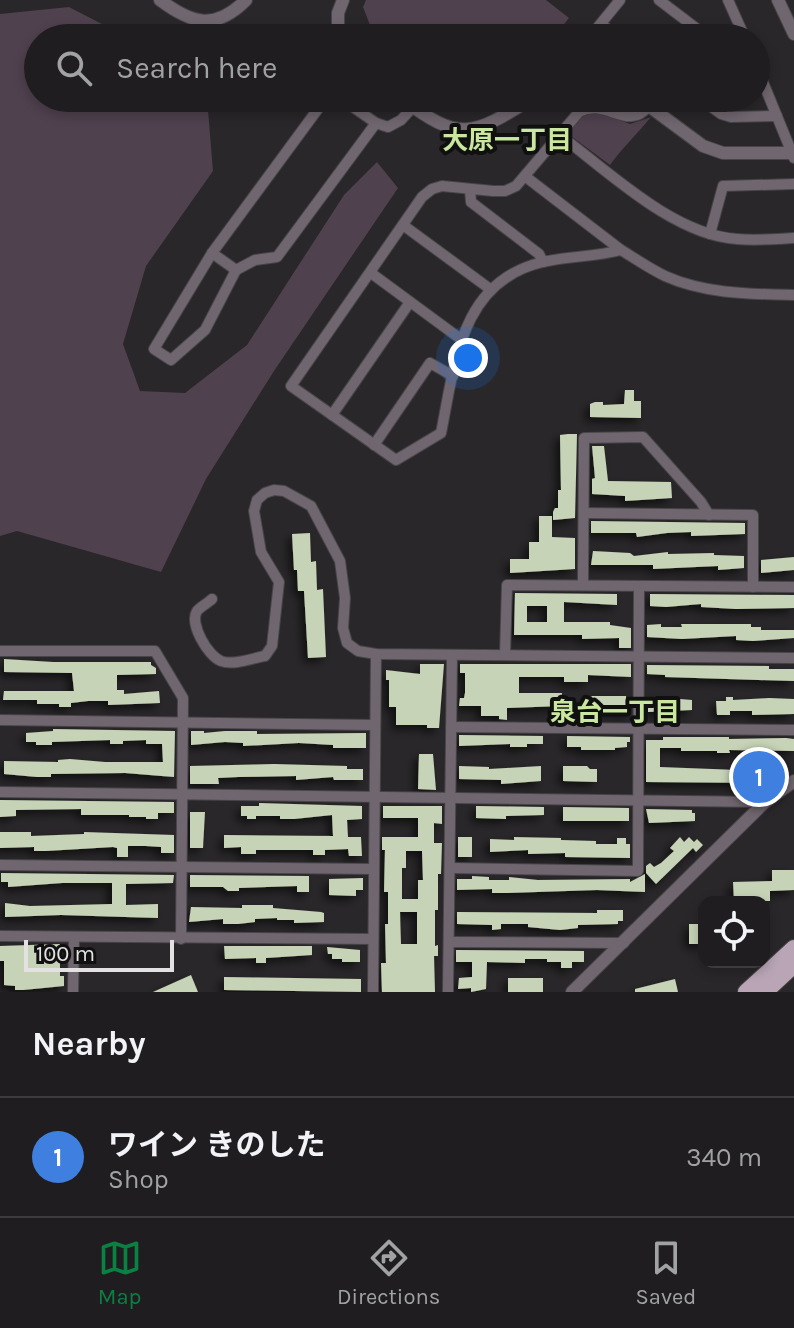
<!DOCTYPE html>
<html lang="en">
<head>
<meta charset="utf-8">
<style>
	body { margin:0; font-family:Karla,"Noto Sans JP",sans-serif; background:#2c2a2c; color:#f1f3f6 }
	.controls { position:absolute; right:24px; bottom:24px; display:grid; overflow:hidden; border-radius:16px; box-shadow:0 4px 12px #0003 }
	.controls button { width:72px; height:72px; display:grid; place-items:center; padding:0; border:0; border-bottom:2px solid #3c3b3d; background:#1f1d1f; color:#f1f3f6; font:40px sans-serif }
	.scale { position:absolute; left:24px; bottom:20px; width:150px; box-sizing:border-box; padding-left:8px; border:4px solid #e3e1e2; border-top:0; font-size:22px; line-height:28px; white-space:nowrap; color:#e3e1e2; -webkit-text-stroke:6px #111011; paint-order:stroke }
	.you { position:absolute; left:468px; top:358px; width:28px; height:28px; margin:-20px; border:6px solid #fff; border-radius:50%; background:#1a73e8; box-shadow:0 0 0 12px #1a73e833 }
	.badge { display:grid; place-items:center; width:52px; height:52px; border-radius:50%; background:#0b8043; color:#fff; font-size:26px; font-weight:700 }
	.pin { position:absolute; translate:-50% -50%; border:4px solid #fff; box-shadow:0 2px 8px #0006 }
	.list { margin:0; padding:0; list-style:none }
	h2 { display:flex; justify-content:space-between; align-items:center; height:104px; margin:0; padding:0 32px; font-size:34px }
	h2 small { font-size:26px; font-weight:400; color:#a1a2a4 }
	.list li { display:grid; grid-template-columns:52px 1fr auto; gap:24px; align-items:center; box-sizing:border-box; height:120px; padding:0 32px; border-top:2px solid #3c3b3d }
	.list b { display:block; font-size:30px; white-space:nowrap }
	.list p { margin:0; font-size:26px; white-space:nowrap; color:#a1a2a4 }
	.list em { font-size:26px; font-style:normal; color:#a1a2a4 }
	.icon { flex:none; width:44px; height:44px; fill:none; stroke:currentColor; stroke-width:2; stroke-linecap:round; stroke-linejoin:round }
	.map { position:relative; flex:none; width:794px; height:992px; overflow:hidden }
	.search { position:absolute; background:#1f1d1f; box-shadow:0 4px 12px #0003; left:24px; right:24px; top:24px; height:88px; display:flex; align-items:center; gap:20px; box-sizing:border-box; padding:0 28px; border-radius:44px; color:#a1a2a4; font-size:30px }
	.sheet { height:224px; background:#1f1d1f }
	nav { display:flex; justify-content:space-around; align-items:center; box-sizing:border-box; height:112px; border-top:2px solid #3c3b3d; background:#1f1d1f; font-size:22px; color:#a1a2a4 }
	nav a { display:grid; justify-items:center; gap:4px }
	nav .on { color:#0b8043 }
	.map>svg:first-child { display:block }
</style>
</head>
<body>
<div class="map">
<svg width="794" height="992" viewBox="0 0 794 992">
	<defs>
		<filter id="shadow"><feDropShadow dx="-4.5" dy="4.5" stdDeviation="4" flood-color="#0009"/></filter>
	</defs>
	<rect width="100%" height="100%" fill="#292729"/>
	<g fill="#4f414e">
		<path d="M 366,0 L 546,0 L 569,18 L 553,38 L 375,38 L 363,7 Z"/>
		<path d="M 69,7 L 129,38 L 38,38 L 38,98 L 207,98 L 213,171 L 146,266 L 123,344 L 140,391 L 185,393 L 247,345 L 344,195 L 377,162 L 398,188 L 274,371 L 206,479 L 161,572 L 17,531 L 0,536 L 0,14 Z"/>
		<path d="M 597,112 L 630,124 L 651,117 C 637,134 623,147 610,165 L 571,136 L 571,128 C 579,119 584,113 597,112 Z"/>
	</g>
	<g fill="#c7d3b7" fill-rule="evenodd" filter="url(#shadow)">
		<path d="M 625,390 L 634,390 L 634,401 L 641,401 L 641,418 L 590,417 L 590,404 L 595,402 L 603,402 L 603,405 L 624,404 Z"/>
		<path d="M 568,434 L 577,434 L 575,518 L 553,520 L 553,512 L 555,508 L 558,508 L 558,490 L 561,490 L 560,435 Z"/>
		<path d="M 592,446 L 604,446 L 608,481 L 671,482 L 672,498 L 625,501 L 625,496 L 592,494 L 592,479 L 595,478 Z"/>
		<path d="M 539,516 L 552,516 L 552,537 L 575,538 L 575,569 L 510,573 L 510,559 L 529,559 L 529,542 L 539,542 Z"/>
		<path d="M 591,521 L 745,523 L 745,534 L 691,536 L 691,532 L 667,533 L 637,537 L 636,533 L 591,533 Z"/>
		<path d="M 310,533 L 311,562 L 316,561 L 317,590 L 323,589 L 326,657 L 308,658 L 304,591 L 298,591 L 297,570 L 294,570 L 292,534 Z"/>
		<path d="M 593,551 L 630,553 L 634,556 L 668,552 L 668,554 L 714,553 L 714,555 L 744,556 L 744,568 L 718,570 L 718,566 L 653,569 L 653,565 L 591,565 Z"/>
		<path d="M 794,557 L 794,570 L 761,573 L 761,560 Z"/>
		<path d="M 515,593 L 617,594 L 617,605 L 564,602 L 564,622 L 610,622 L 610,625 L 631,628 L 631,648 L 619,648 L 619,638 L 582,639 L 582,635 L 514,635 ZM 527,606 L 547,606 L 547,622 L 527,622 Z"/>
		<path d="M 650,594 L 794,595 L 794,608 L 736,609 L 701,607 L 701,604 L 666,607 L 650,606 Z"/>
		<path d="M 661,624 L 661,627 L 682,627 L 681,624 L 751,624 L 751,627 L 761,627 L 761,630 L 794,630 L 794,638 L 753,641 L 736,640 L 736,636 L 682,639 L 647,637 L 647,625 Z"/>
		<path d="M 4,659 L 53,662 L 151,662 L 151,665 L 156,668 L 156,674 L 117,675 L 117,690 L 124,690 L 124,694 L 159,691 L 160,703 L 108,705 L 108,701 L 88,701 L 71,703 L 71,707 L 59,707 L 59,704 L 37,704 L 37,700 L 3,700 L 4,691 L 74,691 L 72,673 L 4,672 Z"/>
		<path d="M 420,664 L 444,664 L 439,728 L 427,728 L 427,725 L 396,725 L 396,707 L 389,707 L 389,680 L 386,680 L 386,670 L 420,674 Z"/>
		<path d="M 460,664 L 631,664 L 631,677 L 588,675 L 588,682 L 564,682 L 564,677 L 519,677 L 519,693 L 562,693 L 562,706 L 507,708 L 507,720 L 499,719 L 499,716 L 481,716 L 481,706 L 459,706 L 460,698 L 464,698 L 465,693 L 465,673 L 460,673 Z"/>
		<path d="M 647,665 L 769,666 L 769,669 L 794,669 L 794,681 L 665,677 L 665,675 L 647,674 Z"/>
		<path d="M 588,696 L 626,696 L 626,699 L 631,699 L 631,713 L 618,714 L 618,712 L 583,711 L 583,701 L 588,701 Z"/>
		<path d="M 726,697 L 733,697 L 733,700 L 769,698 L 794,699 L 794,714 L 752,715 L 752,711 L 730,711 L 730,715 L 717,715 L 716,701 L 726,701 Z"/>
		<path d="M 668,698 L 692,700 L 692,710 L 648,712 L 648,699 Z"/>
		<path d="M 53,729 L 175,731 L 174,777 L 125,773 L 51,774 L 51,777 L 37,777 L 4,774 L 4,761 L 58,762 L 58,760 L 70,759 L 105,762 L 163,762 L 162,744 L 146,744 L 146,740 L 123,741 L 123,744 L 110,744 L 110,740 L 52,742 L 52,745 L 36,745 L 36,742 L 26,742 L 26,733 L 53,731 Z"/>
		<path d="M 191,731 L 204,731 L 204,733 L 225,731 L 257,731 L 257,734 L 366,733 L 366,748 L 333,748 L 333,745 L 299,743 L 243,746 L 243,743 L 225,742 L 191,745 Z"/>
		<path d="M 459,735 L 543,736 L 543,744 L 527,744 L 527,747 L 510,747 L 510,744 L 459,746 Z"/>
		<path d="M 567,736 L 630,737 L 630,742 L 627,742 L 627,747 L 615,748 L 615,750 L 581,750 L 581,747 L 567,747 Z"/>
		<path d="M 663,737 L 729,737 L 729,739 L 786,738 L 794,739 L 794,751 L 729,750 L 730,753 L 717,753 L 717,751 L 681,751 L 681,748 L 660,748 L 660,767 L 764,771 L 764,783 L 646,782 L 646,740 L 663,740 Z"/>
		<path d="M 419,754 L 433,754 L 436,790 L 418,789 Z"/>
		<path d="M 274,764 L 347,766 L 347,769 L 363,769 L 363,780 L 334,780 L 333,777 L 296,780 L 296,776 L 238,777 L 218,778 L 219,784 L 190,784 L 190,766 Z"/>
		<path d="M 459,766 L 489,767 L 489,769 L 541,766 L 541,781 L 501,784 L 501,780 L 459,779 Z"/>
		<path d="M 563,766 L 587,766 L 590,769 L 597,769 L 597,782 L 563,781 Z"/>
		<path d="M 0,800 L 174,802 L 174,813 L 158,813 L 158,819 L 146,819 L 146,817 L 129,817 L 129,815 L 81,815 L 81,809 L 16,810 L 16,816 L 0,817 Z"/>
		<path d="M 259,803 L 362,806 L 362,819 L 347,820 L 348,837 L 361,837 L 362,856 L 349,856 L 348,849 L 325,850 L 325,855 L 313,855 L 313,850 L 256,850 L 256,854 L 241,854 L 241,847 L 224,848 L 224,835 L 333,836 L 332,815 L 294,819 L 280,819 L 280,816 L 256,816 L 256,819 L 247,819 L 247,816 L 241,816 L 241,806 L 259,806 Z"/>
		<path d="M 383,806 L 442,806 L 442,824 L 434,823 L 434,843 L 442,843 L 441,874 L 438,874 L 438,910 L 435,910 L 435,946 L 438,945 L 438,956 L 434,956 L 435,992 L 382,992 L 381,963 L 386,963 L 385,924 L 388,924 L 388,892 L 384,892 L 385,850 L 382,850 L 382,837 L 418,837 L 418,818 L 383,818 ZM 406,851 L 422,851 L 423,880 L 418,880 L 418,899 L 402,899 L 402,868 L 406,868 ZM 400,912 L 417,912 L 417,944 L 401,944 Z"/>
		<path d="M 476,806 L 544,807 L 544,815 L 506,816 L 506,819 L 476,818 Z"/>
		<path d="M 563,807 L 629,808 L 629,821 L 563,821 Z"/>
		<path d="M 646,809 L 692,810 L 692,813 L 695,813 L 695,821 L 649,823 Z"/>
		<path d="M 190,812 L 205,812 L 203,848 L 190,848 Z"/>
		<path d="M 0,832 L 31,832 L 31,836 L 84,834 L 84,832 L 174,835 L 174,853 L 161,853 L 161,847 L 146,846 L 128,846 L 128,857 L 117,857 L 117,848 L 113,847 L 46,851 L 34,851 L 34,847 L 0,848 Z"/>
		<rect x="458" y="837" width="14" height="20"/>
		<path d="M 514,837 L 561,838 L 561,840 L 596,841 L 596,844 L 617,844 L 617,838 L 626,838 L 626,844 L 630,844 L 630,858 L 565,857 L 565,853 L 528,854 L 528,850 L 490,852 L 490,839 L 514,840 Z"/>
		<path d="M 680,837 L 684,842 L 689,837 L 694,842 L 697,839 L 703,845 L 696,852 L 693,848 L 656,884 L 646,873 L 646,866 L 650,863 L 654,867 L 661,863 L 674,851 L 670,848 Z"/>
		<path d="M 772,870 L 794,870 L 794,890 L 770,891 L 770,901 L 734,901 L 733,882 L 772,881 Z"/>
		<path d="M 1,873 L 174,875 L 173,883 L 126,884 L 126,905 L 158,904 L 158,918 L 61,915 L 5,917 L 5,903 L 30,906 L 112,904 L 112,883 L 62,883 L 8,887 L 8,882 L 1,882 Z"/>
		<path d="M 645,874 L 645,892 L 597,890 L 507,893 L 492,893 L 492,889 L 457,890 L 457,879 L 472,879 L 472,876 L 489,877 L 489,880 L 509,880 L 509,877 L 538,880 L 630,879 L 630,882 Z"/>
		<path d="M 190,875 L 309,876 L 309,892 L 297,892 L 297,886 L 239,888 L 239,891 L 228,891 L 223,887 L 190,887 Z"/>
		<path d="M 363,878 L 363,890 L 356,890 L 356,896 L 329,895 L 329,879 Z"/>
		<path d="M 242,905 L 273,905 L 273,908 L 321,912 L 324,913 L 324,922 L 294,923 L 294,920 L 277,920 L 277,918 L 255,919 L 255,922 L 238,924 L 223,924 L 223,919 L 189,922 L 191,907 L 242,908 Z"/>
		<path d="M 597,910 L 623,910 L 623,921 L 618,921 L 618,924 L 578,925 L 578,928 L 560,930 L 528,927 L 528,924 L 501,924 L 501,929 L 492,930 L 492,925 L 457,924 L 457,912 L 597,913 Z"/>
		<rect x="689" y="924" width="15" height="20"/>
		<path d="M 60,944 L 60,976 L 64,976 L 64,986 L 23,990 L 15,990 L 15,986 L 4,985 L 4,961 L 0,961 L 0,946 Z"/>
		<path d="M 224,946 L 312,946 L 312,955 L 266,958 L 266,963 L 256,963 L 256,958 L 225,959 Z"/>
		<path d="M 327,947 L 360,950 L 360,962 L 342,962 L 342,959 L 332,959 L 332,954 L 328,954 Z"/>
		<path d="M 456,950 L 584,951 L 584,962 L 572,962 L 572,968 L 561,968 L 561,962 L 547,962 L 547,959 L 525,959 L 525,963 L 487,962 L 486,989 L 471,992 L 471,988 L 458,989 L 459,978 L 472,977 L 472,962 L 456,962 Z"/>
		<path d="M 191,975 L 198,992 L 153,992 Z"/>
		<path d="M 224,977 L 361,979 L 361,992 L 224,990 Z"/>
		<rect x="508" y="978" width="35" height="14"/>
		<path d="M 675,979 L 678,992 L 635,992 L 635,989 Z"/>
	</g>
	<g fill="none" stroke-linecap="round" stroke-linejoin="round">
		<defs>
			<g id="minor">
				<path d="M 659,0 L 709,38"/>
				<path d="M 728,0 L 745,38"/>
				<path d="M 601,24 L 620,38"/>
				<path d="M 589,38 L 620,0"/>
				<path d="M 756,65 L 794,158"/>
				<path d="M 326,98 L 212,253 L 154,349 L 171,360 L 205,330 L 236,270 L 255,260 L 277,257 L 376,123 L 388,127 L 401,120 L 413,107"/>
				<path d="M 340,98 L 376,123"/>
				<path d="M 699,98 L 721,114 L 731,117 L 777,116"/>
				<path d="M 649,106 C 627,133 606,97 579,112 L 516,186 L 505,191 L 493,191 L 442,186 L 432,189 L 422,197 L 291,386 L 396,460 L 441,433 C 455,364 460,281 543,262 C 569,256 595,257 621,250 C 636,259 650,269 665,276 C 705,294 751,294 794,295"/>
				<path d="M 561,136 C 610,173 674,235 737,239 C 756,241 775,239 794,238"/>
				<path d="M 526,177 L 621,250"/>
				<path d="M 470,189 L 471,202 L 539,254 L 543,262"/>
				<path d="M 403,225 L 490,289"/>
				<path d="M 710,234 L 723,186 L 794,184"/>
				<path d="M 212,253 L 236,270"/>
				<path d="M 371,273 L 462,340"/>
				<path d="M 332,415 L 410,302"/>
				<path d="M 374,445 L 430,363 L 453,376"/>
				<path d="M 584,513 L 753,515 L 753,587"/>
				<path d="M 583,585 L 584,438 L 643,437 L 701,502 L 709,515"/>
				<path d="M 212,599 C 208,603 200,607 197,611 C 189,624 208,656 221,661 C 233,666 253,658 265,656 L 272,646 L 279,582 L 261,552 L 254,511 L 257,500 L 265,493 L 274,490 L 284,491 L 311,506 L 340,561 L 345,598 L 343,628 L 347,643 L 358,651 L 376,654 L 794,658"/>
				<path d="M 0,651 L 155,651 L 183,698 L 181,939"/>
				<path d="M 505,655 L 507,585 L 794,587"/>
				<path d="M 0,720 L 375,725"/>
				<path d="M 451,727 L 794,730"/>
				<path d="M 0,792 L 765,802"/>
				<path d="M 0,865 L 374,869"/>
				<path d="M 451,868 L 638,871 L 639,586"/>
				<path d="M 0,936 L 373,939"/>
				<path d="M 449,942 L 624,943"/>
				<path d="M 73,992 L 74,938"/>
				<path d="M 373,992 L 376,654"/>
				<path d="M 448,992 L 452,655"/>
			</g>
			<g id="tertiary">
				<path d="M 160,0 C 192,24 215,31 246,0"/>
				<path d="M 778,0 L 794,34"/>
				<path d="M 338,38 L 338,13 L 343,0"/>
				<path d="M 401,98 C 461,144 473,135 533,98"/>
				<path d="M 638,98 L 703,146 L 723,153 L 794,153"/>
				<path d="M 572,992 L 765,802 L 794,781"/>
			</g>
			<g id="primary">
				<path d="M 746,992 L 794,948"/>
				<path d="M 765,992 L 794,965"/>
			</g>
		</defs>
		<use href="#minor" stroke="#474547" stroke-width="12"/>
		<use href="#tertiary" stroke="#474547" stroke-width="14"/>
		<use href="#primary" stroke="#474547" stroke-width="18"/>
		<use href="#minor" stroke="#70666f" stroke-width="10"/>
		<use href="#tertiary" stroke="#70666f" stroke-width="12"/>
		<use href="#primary" stroke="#b9a5b6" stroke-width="16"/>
	</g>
	<g text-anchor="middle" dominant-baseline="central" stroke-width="8" stroke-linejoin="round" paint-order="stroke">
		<g font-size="26" font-weight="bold" fill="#c9e79f" stroke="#111011">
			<text x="507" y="140">大原一丁目</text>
			<text x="615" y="712">泉台一丁目</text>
		</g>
	</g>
</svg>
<div class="controls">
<button><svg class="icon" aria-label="locate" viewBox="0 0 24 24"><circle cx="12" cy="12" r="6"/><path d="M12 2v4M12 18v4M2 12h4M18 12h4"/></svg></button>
</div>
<div class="scale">100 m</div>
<div class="you"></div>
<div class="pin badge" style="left:759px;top:777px;background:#3f7fe0">1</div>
<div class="search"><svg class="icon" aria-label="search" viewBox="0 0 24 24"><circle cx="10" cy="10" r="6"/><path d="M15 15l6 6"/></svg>Search here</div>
</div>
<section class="sheet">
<h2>Nearby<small></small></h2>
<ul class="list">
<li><span class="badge" style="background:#3f7fe0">1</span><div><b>ワイン きのした</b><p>Shop</p></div><em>340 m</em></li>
</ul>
</section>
<nav>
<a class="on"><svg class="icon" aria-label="map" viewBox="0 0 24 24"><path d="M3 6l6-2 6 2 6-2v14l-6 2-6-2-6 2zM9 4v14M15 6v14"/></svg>Map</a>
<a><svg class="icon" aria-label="directions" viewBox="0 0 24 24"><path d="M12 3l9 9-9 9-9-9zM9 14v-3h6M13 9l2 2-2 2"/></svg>Directions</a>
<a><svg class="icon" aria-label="saved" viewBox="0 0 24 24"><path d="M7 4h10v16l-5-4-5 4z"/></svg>Saved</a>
</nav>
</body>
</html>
